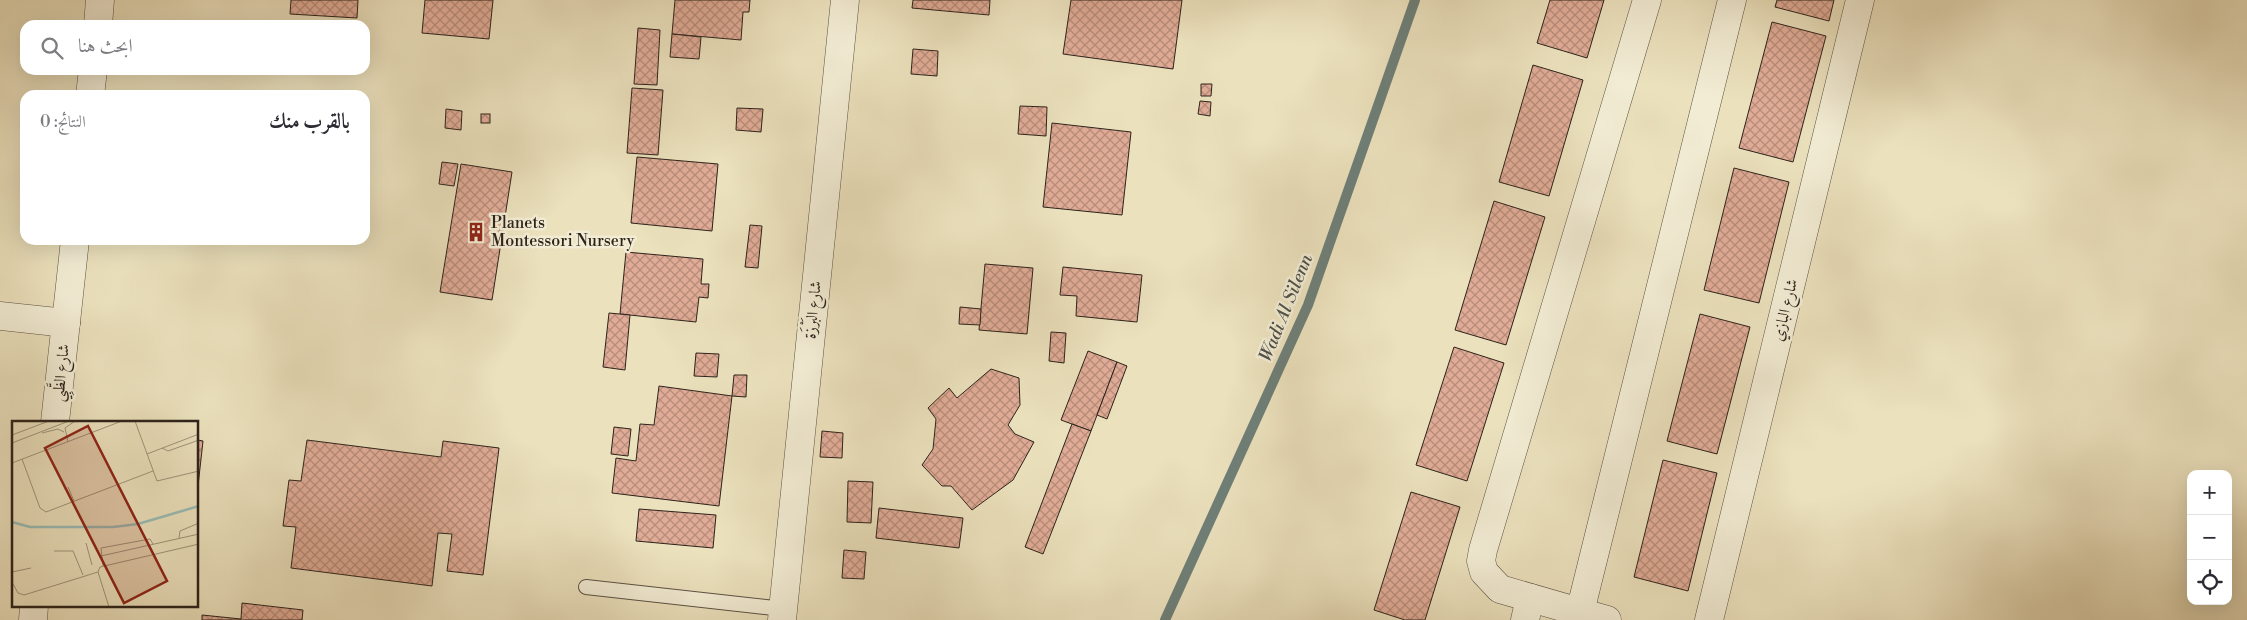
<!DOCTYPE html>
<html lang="ar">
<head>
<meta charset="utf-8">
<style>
	body { margin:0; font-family:"Libre Bodoni",Amiri,serif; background:#f7f7f7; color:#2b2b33; direction:rtl }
	.controls { position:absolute; right:15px; bottom:15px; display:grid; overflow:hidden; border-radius:10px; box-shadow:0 5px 20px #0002 }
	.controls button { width:45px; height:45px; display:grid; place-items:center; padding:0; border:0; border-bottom:1px solid #e1e1e2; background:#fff; color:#2b2b33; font:25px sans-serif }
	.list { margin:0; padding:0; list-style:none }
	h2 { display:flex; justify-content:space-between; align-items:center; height:65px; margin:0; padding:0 20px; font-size:21px }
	h2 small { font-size:16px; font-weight:400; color:#7c7c81 }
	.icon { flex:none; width:28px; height:28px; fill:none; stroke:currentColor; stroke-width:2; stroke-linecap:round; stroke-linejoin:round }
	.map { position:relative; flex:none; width:2247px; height:620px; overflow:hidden; direction:ltr }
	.search { position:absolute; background:#fff; box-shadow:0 5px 20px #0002; left:20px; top:20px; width:350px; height:55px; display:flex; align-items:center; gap:12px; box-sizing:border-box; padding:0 18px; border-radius:15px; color:#7c7c81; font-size:19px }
	.panel { position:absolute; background:#fff; box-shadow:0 5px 20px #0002; left:20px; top:90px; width:350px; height:155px; border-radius:15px; direction:rtl }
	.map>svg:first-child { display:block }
</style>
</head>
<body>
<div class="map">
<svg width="2247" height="620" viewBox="0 0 2247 620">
	<defs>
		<pattern id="building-cross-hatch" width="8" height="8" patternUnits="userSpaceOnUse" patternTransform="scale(1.25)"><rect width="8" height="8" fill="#e1ac97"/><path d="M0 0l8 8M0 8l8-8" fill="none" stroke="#b78c7a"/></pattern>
	</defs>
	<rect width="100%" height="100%" fill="#ebe1bd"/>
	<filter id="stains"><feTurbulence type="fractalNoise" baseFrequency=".004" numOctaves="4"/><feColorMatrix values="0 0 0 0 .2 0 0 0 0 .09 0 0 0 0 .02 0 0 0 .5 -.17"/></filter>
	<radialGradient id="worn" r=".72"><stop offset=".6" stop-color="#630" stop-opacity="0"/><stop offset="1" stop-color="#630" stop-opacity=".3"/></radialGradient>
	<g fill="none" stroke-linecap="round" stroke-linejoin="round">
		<path stroke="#6e7f78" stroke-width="10" d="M 1165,620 L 1308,305 L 1415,0"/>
	</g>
	<g fill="url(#building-cross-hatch)" stroke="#2d231b">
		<path d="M 291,0 L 358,0 L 357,18 L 290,14 Z"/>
		<path d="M 425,0 L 493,0 L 489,39 L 422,33 Z"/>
		<path d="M 675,0 L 750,0 L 749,12 L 743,12 L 741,40 L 672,34 Z"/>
		<path d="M 913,0 L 990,0 L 989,15 L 912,8 Z"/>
		<path d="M 1071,0 L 1182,0 L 1173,69 L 1063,54 Z"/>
		<path d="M 1550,0 L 1604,0 L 1587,58 L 1537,43 Z"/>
		<path d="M 1777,0 L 1834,0 L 1829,21 L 1775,7 Z"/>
		<path d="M 1772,22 L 1826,36 L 1793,162 L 1739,148 Z"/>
		<path d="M 638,28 L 660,30 L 657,85 L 634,84 Z"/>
		<path d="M 672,34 L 701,37 L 699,59 L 670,57 Z"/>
		<path d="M 913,49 L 938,51 L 937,76 L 911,74 Z"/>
		<path d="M 1533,65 L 1583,80 L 1549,196 L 1499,182 Z"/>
		<path d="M 1201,84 L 1212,84 L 1211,96 L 1201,96 Z"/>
		<path d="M 632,88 L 663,90 L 658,155 L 627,153 Z"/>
		<path d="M 1200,101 L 1211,102 L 1210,116 L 1198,114 Z"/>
		<path d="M 1020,106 L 1047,107 L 1046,136 L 1018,134 Z"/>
		<path d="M 737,108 L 763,109 L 761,132 L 736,130 Z"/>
		<path d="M 446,109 L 462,111 L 461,130 L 445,128 Z"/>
		<rect x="481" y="114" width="9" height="9"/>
		<path d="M 1052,123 L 1131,132 L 1122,215 L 1043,207 Z"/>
		<path d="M 637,157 L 718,164 L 712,231 L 631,223 Z"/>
		<path d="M 442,162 L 458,164 L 454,186 L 439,184 Z"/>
		<path d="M 461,164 L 512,172 L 492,300 L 440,292 Z"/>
		<path d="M 1734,168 L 1789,182 L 1759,303 L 1704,290 Z"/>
		<path d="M 1494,201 L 1545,217 L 1506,345 L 1455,330 Z"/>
		<path d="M 750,225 L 762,226 L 758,268 L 745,267 Z"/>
		<path d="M 626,252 L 703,259 L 701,284 L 709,284 L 708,298 L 699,297 L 696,322 L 620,314 Z"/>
		<path d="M 985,264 L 1033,268 L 1027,334 L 979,330 Z"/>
		<path d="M 1063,267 L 1142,275 L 1137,322 L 1076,316 L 1077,296 L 1060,295 Z"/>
		<path d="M 960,307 L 981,309 L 980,325 L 959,324 Z"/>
		<path d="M 609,313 L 630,315 L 625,370 L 603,367 Z"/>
		<path d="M 1700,314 L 1750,327 L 1717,454 L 1667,441 Z"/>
		<path d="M 1051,332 L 1066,333 L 1064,363 L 1049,361 Z"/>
		<path d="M 1454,347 L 1504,363 L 1467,481 L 1416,465 Z"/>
		<path d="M 1088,351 L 1117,362 L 1091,431 L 1061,420 Z"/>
		<path d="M 696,353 L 719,354 L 717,377 L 694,376 Z"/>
		<path d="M 1117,362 L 1127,366 L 1107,419 L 1097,415 Z"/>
		<path d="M 991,369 L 1019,378 L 1020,405 L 1008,425 L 1015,434 L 1034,442 L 1013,480 L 972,510 L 951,486 L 942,486 L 922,465 L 933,449 L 936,419 L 928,408 L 949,388 L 957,398 Z"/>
		<path d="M 734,375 L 747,375 L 746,397 L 732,396 Z"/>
		<path d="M 659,386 L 732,396 L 719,506 L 612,493 L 616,458 L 636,461 L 640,424 L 654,425 Z"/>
		<path d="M 1072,424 L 1091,431 L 1043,554 L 1025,547 Z"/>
		<path d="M 614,427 L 631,429 L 628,456 L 611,454 Z"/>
		<path d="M 822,431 L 843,433 L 842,458 L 820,457 Z"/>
		<path d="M 198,440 L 203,441 L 198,486 Z"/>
		<path d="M 307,440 L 441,457 L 443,441 L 499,448 L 483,575 L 447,571 L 452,534 L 438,533 L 432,586 L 291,568 L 296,527 L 283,526 L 289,480 L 301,481 Z"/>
		<path d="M 1663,460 L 1717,473 L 1688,591 L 1634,577 Z"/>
		<path d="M 848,481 L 873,482 L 871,523 L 847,522 Z"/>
		<path d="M 1411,492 L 1460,507 L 1425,620 L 1405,620 L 1374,610 Z"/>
		<path d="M 879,508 L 963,518 L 959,548 L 876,538 Z"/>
		<path d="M 639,509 L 716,515 L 713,548 L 636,541 Z"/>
		<path d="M 844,550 L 866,552 L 864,579 L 842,578 Z"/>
		<path d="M 242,603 L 303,610 L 302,620 L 202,620 L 202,615 L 241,619 Z"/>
	</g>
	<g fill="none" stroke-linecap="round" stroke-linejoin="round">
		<defs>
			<path id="lane" d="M 586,587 L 783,609"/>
			<g id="street">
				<path d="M 98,25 L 100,0"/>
				<path d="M 90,95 L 93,70"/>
				<path d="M 0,316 L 66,323"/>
				<path d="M 55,422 L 75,240"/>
				<path d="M 1580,612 L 1732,0"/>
				<path d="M 33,620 L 34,606"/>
				<path d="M 782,620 L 845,0"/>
				<path d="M 1525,620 L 1530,598"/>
				<path d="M 1607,620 L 1500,589 L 1484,572 L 1481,561 L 1483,550 L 1647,0"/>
				<path d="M 1709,620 L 1860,0"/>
			</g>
		</defs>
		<use href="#lane" stroke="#5c5244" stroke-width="16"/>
		<use href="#street" stroke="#5c5244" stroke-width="29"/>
		<use href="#lane" stroke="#f2ecd4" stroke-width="14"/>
		<use href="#street" stroke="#f2ecd4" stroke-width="28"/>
	</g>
	<defs>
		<symbol id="building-bare" viewBox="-9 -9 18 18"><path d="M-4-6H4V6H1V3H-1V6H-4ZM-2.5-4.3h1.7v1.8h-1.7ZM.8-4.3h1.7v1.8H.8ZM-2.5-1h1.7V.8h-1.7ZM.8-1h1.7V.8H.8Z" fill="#8f2418" stroke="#f2ecd4" stroke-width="2.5" paint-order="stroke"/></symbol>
	</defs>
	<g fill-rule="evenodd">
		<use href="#building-bare" x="462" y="218" width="28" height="28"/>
	</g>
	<g text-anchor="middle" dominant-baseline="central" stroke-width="5" stroke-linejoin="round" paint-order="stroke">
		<g font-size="16" fill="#2d231b" stroke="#f2ecd4" text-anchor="start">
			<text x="491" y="223">Planets<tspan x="491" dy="18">Montessori Nursery</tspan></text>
		</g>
		<g font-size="16" fill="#2d231b" stroke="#f2ecd4">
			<text transform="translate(813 310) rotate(-84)">شارع البَرْزَة</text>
			<text transform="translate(1785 310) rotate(-76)">شارع البازي</text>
			<text transform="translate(61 373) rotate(-84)">شارع الظَّبِي</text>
		</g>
		<g font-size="18" font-style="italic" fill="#4d514a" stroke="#f2ecd4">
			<text transform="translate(1286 308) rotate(-68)">Wadi Al Silenn</text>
		</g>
	</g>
	<g transform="translate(12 421)">
		<rect width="186" height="186" fill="#ebe1bd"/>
		<path fill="none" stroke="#99bcb6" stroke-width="2.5" d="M 0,101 L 18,106 L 101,106 L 126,103 L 187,85"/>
		<path fill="none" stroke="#9f957c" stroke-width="1" d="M 123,0 L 145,60 L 187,50M 30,12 L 46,8 L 52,11M 0,14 L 37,0M 56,21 L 53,7 L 63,0M 0,22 L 57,0M 150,27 L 156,30 L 187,19M 135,33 L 187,13M 10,38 L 28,87 L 34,91 L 141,50M 0,42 L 110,0M 56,66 L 62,80M 167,117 L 168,110 L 187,102M 74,122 L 80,144M 42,130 L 61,130 L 71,154M 89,135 L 187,113M 91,145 L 89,127 L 138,118 L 141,123M 0,151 L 19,147M 0,161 L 6,172 L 12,174 L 86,151M 97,186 L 86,151 L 88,146 L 187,123"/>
		<path fill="#8f2418" fill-opacity="0.15" stroke="#8f2418" stroke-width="2.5" d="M 76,5 L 155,160 L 112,182 L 33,27 Z"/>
		<rect width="186" height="186" fill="none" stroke="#2d231b" stroke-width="2.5"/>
	</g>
	<rect width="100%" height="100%" filter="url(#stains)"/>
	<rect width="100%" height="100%" fill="url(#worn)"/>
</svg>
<div class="controls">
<button>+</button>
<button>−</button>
<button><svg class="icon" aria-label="locate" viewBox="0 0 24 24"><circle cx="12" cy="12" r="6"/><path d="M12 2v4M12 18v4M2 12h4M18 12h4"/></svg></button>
</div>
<div class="search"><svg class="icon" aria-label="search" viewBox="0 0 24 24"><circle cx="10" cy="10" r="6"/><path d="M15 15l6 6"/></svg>ابحث هنا</div>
<section class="panel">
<h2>بالقرب منك<small>النتائج: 0</small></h2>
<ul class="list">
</ul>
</section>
</div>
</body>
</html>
